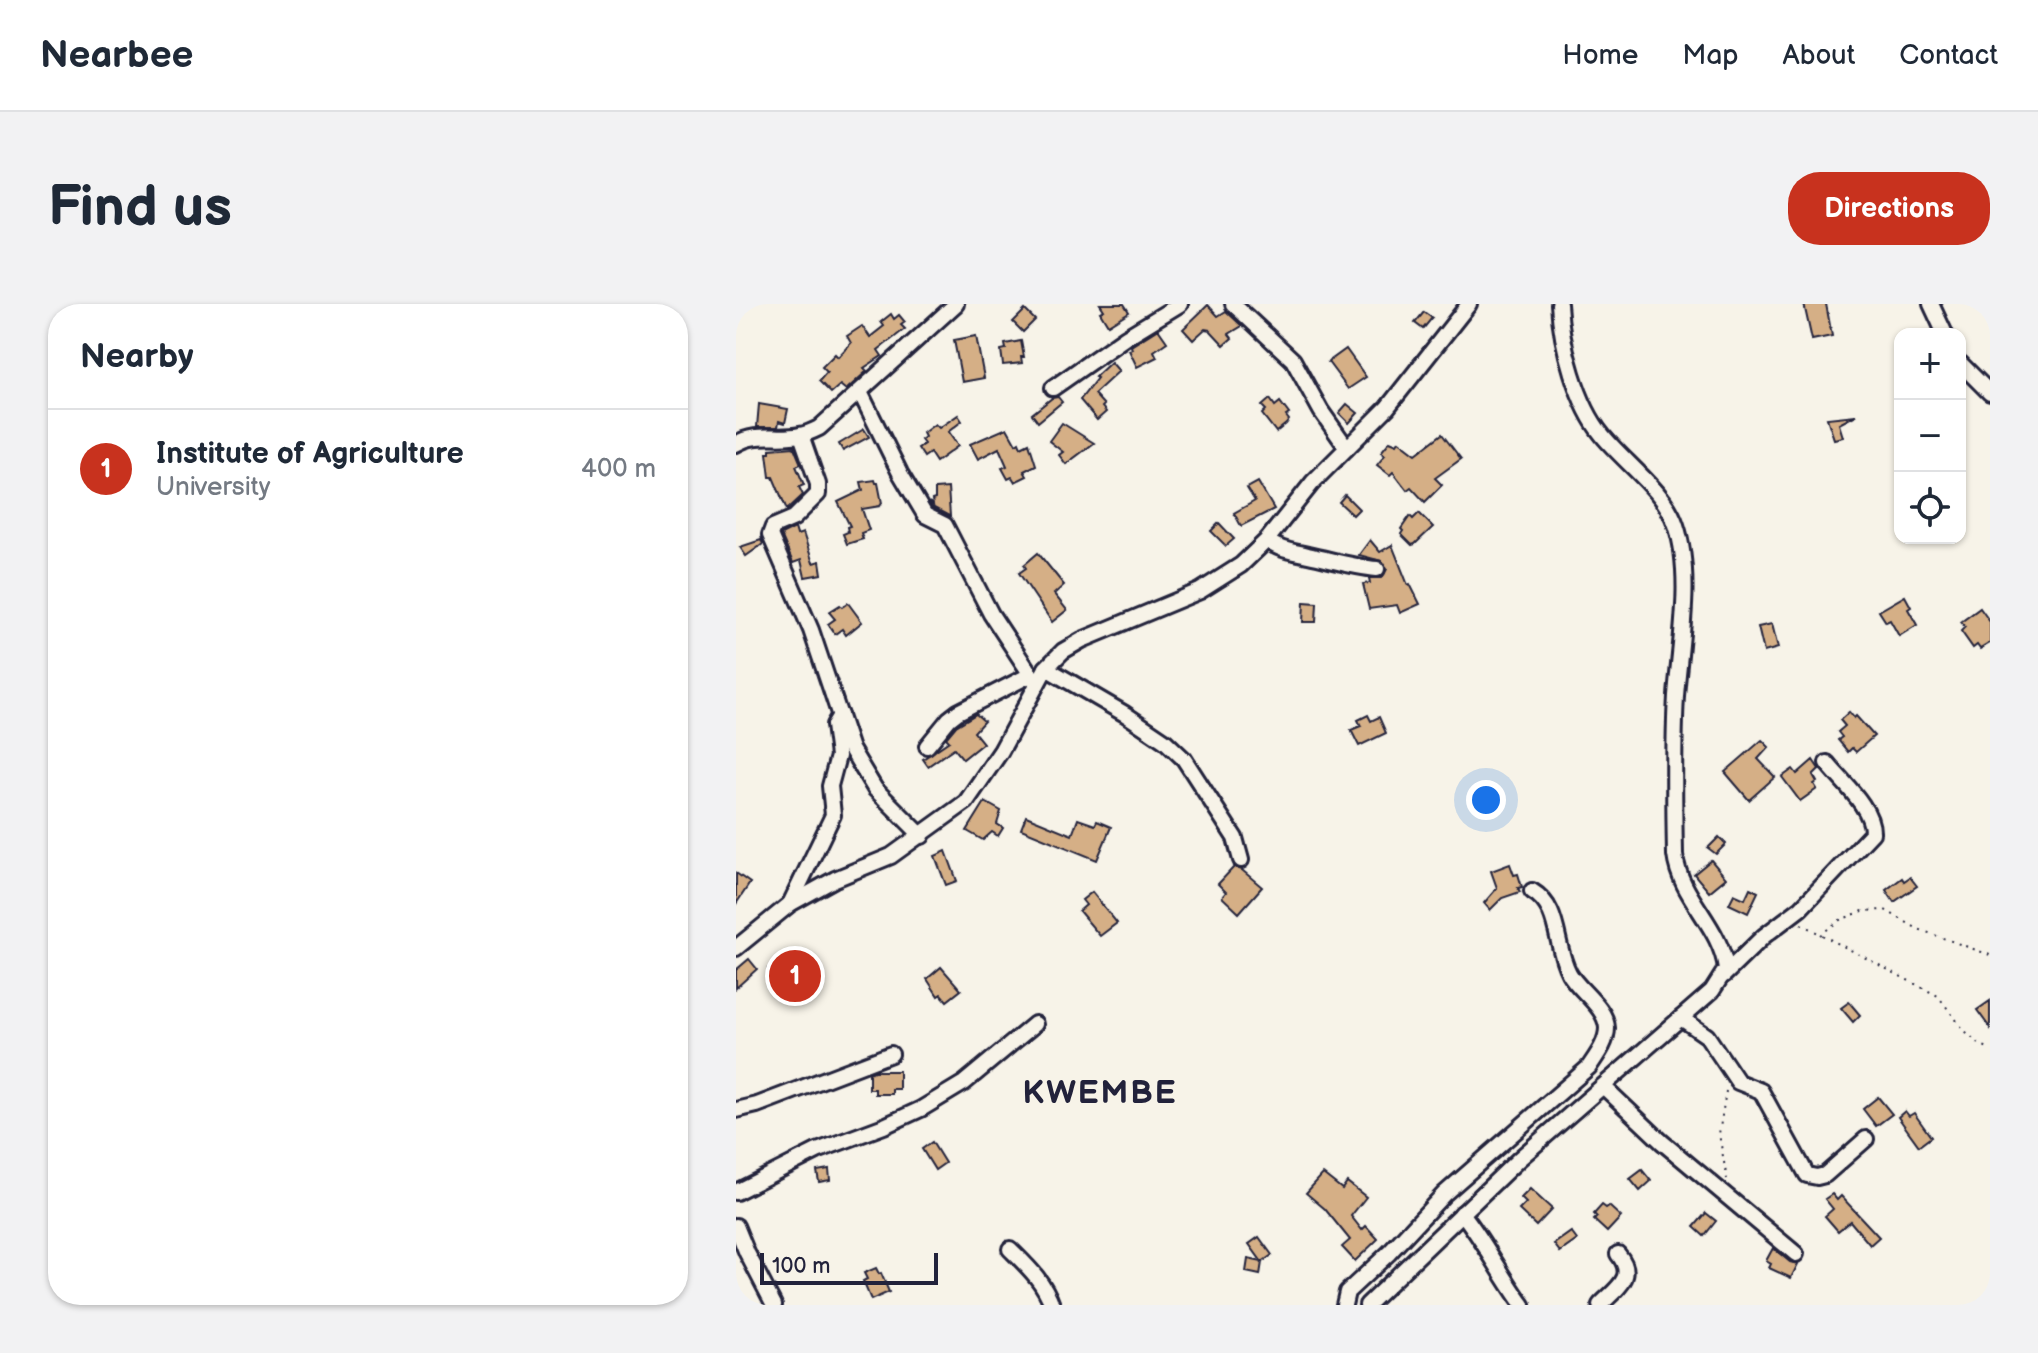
<!DOCTYPE html>
<html lang="en">
<head>
<meta charset="utf-8">
<style>
	body { margin:0; font-family:"Balsamiq Sans",sans-serif; background:#f2f2f3; color:#1f2937 }
	.controls { position:absolute; right:24px; top:24px; display:grid; overflow:hidden; border-radius:16px; box-shadow:0 2px 6px #0004 }
	.controls button { width:72px; height:72px; display:grid; place-items:center; padding:0; border:0; border-bottom:2px solid #e0e1e3; background:#fff; color:#1f2937; font:40px sans-serif }
	.scale { position:absolute; left:24px; bottom:20px; width:178px; box-sizing:border-box; padding-left:8px; border:4px solid #22223b; border-top:0; font-size:22px; line-height:28px; white-space:nowrap; color:#22223b; -webkit-text-stroke:6px #f7f3e8; paint-order:stroke }
	.you { position:absolute; left:750px; top:496px; width:28px; height:28px; margin:-20px; border:6px solid #fff; border-radius:50%; background:#1a73e8; box-shadow:0 0 0 12px #1a73e833 }
	.badge { display:grid; place-items:center; width:52px; height:52px; border-radius:50%; background:#c8321e; color:#fff; font-size:26px; font-weight:700 }
	.pin { position:absolute; translate:-50% -50%; border:4px solid #fff; box-shadow:0 2px 8px #0006 }
	.list { margin:0; padding:0; list-style:none }
	h2 { display:flex; justify-content:space-between; align-items:center; height:104px; margin:0; padding:0 32px; font-size:34px }
	h2 small { font-size:26px; font-weight:400; color:#747a83 }
	.list li { display:grid; grid-template-columns:52px 1fr auto; gap:24px; align-items:center; box-sizing:border-box; height:120px; padding:0 32px; border-top:2px solid #e0e1e3 }
	.list b { display:block; font-size:30px; white-space:nowrap }
	.list p { margin:0; font-size:26px; white-space:nowrap; color:#747a83 }
	.list em { font-size:26px; font-style:normal; color:#747a83 }
	.icon { flex:none; width:44px; height:44px; fill:none; stroke:currentColor; stroke-width:2; stroke-linecap:round; stroke-linejoin:round }
	.map { position:relative; flex:none; width:1254px; height:1001px; overflow:hidden; border-radius:32px }
	header { display:flex; align-items:center; gap:48px; box-sizing:border-box; height:112px; padding:0 40px; background:#fff; border-bottom:2px solid #e0e1e3 }
	header strong { font-size:38px }
	nav { display:flex; gap:44px; margin-inline-start:auto; font-size:28px }
	.intro { display:flex; align-items:center; justify-content:space-between; box-sizing:border-box; height:192px; padding:0 48px }
	h1 { margin:0; font-size:56px }
	.button { padding:20px 36px; border-radius:32px; background:#c8321e; color:#fff; font-size:28px; font-weight:700 }
	main { display:flex; gap:48px; padding:0 48px }
	aside { flex:1; background:#fff; border-radius:32px; box-shadow:0 2px 6px #0004 }
	.map>svg:first-child { display:block }
</style>
</head>
<body>
<header>
<strong>Nearbee</strong>
<nav><a>Home</a><a>Map</a><a>About</a><a>Contact</a></nav>
</header>
<div class="intro"><h1>Find us</h1><a class="button">Directions</a></div>
<main>
<aside>
<h2>Nearby<small></small></h2>
<ul class="list">
<li><span class="badge">1</span><div><b>Institute of Agriculture</b><p>University</p></div><em>400 m</em></li>
</ul>
</aside>
<div class="map">
<svg width="1254" height="1001" viewBox="0 0 1254 1001">
	<rect width="100%" height="100%" fill="#f7f3e8"/>
	<filter id="ink" filterUnits="userSpaceOnUse"><feTurbulence type="fractalNoise" baseFrequency=".0125" numOctaves="2"/><feDisplacementMap in="SourceGraphic" scale="16" xChannelSelector="R" yChannelSelector="G"/><feConvolveMatrix kernelMatrix="1 2 1 2 8 2 1 2 1" color-interpolation-filters="sRGB"/></filter>
	<g filter="url(#ink)">
		<g fill="#d5af86" stroke="#22223b" stroke-width="2">
			<path d="M 364,0 L 388,0 L 393,8 L 372,21 L 364,8 L 368,6 Z"/>
			<path d="M 1068,0 L 1090,0 L 1096,32 L 1076,36 Z"/>
			<path d="M 472,1 L 482,12 L 490,7 L 506,22 L 493,30 L 496,34 L 488,41 L 474,26 L 469,25 L 457,36 L 447,25 Z"/>
			<path d="M 289,6 L 299,16 L 287,28 L 277,18 Z"/>
			<path d="M 688,8 L 696,14 L 687,25 L 679,19 Z"/>
			<path d="M 155,10 L 158,15 L 163,11 L 169,18 L 165,21 L 169,25 L 142,46 L 146,52 L 128,64 L 131,67 L 110,86 L 104,81 L 95,89 L 83,77 L 91,68 L 86,63 L 99,50 L 102,53 L 115,39 L 111,32 L 126,22 L 134,33 L 148,22 L 145,18 Z"/>
			<path d="M 422,25 L 431,38 L 418,47 L 421,53 L 401,63 L 393,46 L 396,45 L 395,42 Z"/>
			<path d="M 240,32 L 248,74 L 226,78 L 218,36 Z"/>
			<path d="M 285,37 L 288,53 L 285,53 L 286,59 L 267,61 L 265,46 L 270,45 L 269,40 Z"/>
			<path d="M 610,45 L 630,73 L 612,85 L 592,58 Z"/>
			<path d="M 375,58 L 383,67 L 358,90 L 368,101 L 366,103 L 370,108 L 361,116 L 344,96 L 361,74 L 359,73 Z"/>
			<path d="M 322,93 L 326,98 L 302,118 L 296,110 L 316,94 Z"/>
			<path d="M 534,95 L 539,102 L 544,98 L 553,110 L 550,112 L 553,116 L 550,120 L 540,128 L 526,110 L 530,106 L 526,102 Z"/>
			<path d="M 23,100 L 52,105 L 49,119 L 43,117 L 42,123 L 21,123 Z"/>
			<path d="M 611,100 L 622,109 L 613,119 L 603,109 Z"/>
			<path d="M 222,111 L 226,117 L 212,128 L 222,142 L 200,158 L 194,149 L 188,153 L 182,144 L 188,140 L 185,136 L 189,133 L 187,129 L 199,120 L 203,124 Z"/>
			<path d="M 1120,111 L 1103,120 L 1107,133 L 1098,135 L 1091,114 Z"/>
			<path d="M 326,119 L 358,139 L 330,160 L 323,151 L 327,148 L 313,137 Z"/>
			<path d="M 271,124 L 280,140 L 283,138 L 285,143 L 293,139 L 300,161 L 288,167 L 291,172 L 279,178 L 276,173 L 272,175 L 266,164 L 271,162 L 263,144 L 242,155 L 234,140 Z"/>
			<path d="M 128,125 L 133,133 L 107,147 L 103,140 Z"/>
			<path d="M 706,130 L 725,155 L 699,174 L 706,181 L 689,198 L 675,183 L 671,186 L 657,168 L 654,171 L 641,161 L 649,151 L 645,148 L 654,137 L 661,140 L 663,137 L 680,150 Z"/>
			<path d="M 58,143 L 65,160 L 60,162 L 68,181 L 63,183 L 67,191 L 51,206 L 37,173 L 34,173 L 31,149 L 34,149 L 34,145 Z"/>
			<path d="M 139,176 L 140,179 L 142,179 L 146,199 L 144,202 L 126,205 L 133,226 L 125,229 L 127,235 L 111,240 L 107,230 L 112,228 L 111,223 L 114,222 L 102,198 L 127,186 L 125,178 Z"/>
			<path d="M 522,178 L 538,205 L 505,222 L 498,209 L 519,197 L 511,184 Z"/>
			<path d="M 212,184 L 214,212 L 213,212 L 196,203 L 193,198 L 197,201 L 196,196 L 199,195 L 199,185 Z"/>
			<path d="M 609,191 L 623,205 L 617,211 L 603,198 Z"/>
			<path d="M 683,209 L 697,223 L 679,240 L 676,241 L 665,230 L 667,227 L 665,225 L 674,212 L 677,215 Z"/>
			<path d="M 483,219 L 498,235 L 490,242 L 475,227 Z"/>
			<path d="M 59,224 L 61,231 L 67,229 L 77,259 L 84,257 L 86,270 L 69,273 L 65,256 L 57,259 L 45,231 Z"/>
			<path d="M 25,236 L 27,240 L 10,252 L 4,243 Z"/>
			<path d="M 634,236 L 644,248 L 656,241 L 672,281 L 674,280 L 684,300 L 664,309 L 661,301 L 633,305 L 627,280 L 634,279 L 633,274 L 646,274 L 651,265 L 646,257 L 623,251 Z"/>
			<path d="M 302,249 L 328,281 L 318,290 L 331,306 L 316,318 L 283,269 L 290,264 L 288,261 Z"/>
			<path d="M 1169,292 L 1175,303 L 1172,305 L 1181,321 L 1163,332 L 1154,316 L 1150,318 L 1143,307 Z"/>
			<path d="M 568,298 L 581,299 L 580,318 L 567,318 Z"/>
			<path d="M 112,299 L 126,318 L 110,331 L 106,325 L 99,330 L 92,320 L 99,315 L 93,308 L 104,301 L 106,303 Z"/>
			<path d="M 1244,304 L 1254,318 L 1254,339 L 1244,345 L 1241,341 L 1237,344 L 1225,327 L 1229,323 L 1225,318 Z"/>
			<path d="M 1036,320 L 1042,344 L 1028,348 L 1022,323 Z"/>
			<path d="M 1113,408 L 1118,414 L 1120,412 L 1138,432 L 1120,448 L 1116,444 L 1112,448 L 1102,436 L 1106,433 L 1102,428 L 1109,422 L 1104,416 Z"/>
			<path d="M 240,410 L 248,417 L 238,428 L 247,439 L 227,455 L 218,444 L 192,462 L 187,455 L 213,437 L 210,434 L 220,422 Z"/>
			<path d="M 632,411 L 635,417 L 643,413 L 650,429 L 623,442 L 615,426 L 625,422 L 622,416 Z"/>
			<path d="M 1026,436 L 1033,443 L 1022,455 L 1039,473 L 1013,496 L 989,468 Z"/>
			<path d="M 1077,456 L 1083,465 L 1077,471 L 1081,478 L 1078,480 L 1081,485 L 1064,497 L 1046,473 L 1057,465 L 1061,470 Z"/>
			<path d="M 249,498 L 265,507 L 261,520 L 267,524 L 262,532 L 256,528 L 247,536 L 231,527 Z"/>
			<path d="M 290,512 L 336,531 L 342,515 L 359,521 L 361,517 L 375,523 L 361,556 L 285,525 Z"/>
			<path d="M 983,533 L 990,540 L 980,550 L 972,544 Z"/>
			<path d="M 210,547 L 221,577 L 210,581 L 199,552 Z"/>
			<path d="M 975,556 L 990,574 L 973,588 L 958,570 Z"/>
			<path d="M 774,560 L 778,571 L 782,570 L 786,583 L 782,584 L 784,588 L 766,594 L 754,606 L 748,599 L 761,584 L 755,567 Z"/>
			<path d="M 498,563 L 506,566 L 526,583 L 503,609 L 486,593 L 490,588 L 482,580 Z"/>
			<path d="M 0,569 L 14,579 L 0,600 Z"/>
			<path d="M 1174,573 L 1181,582 L 1158,598 L 1150,586 L 1166,574 L 1168,577 Z"/>
			<path d="M 1014,584 L 1022,588 L 1012,609 L 993,600 L 998,590 L 1009,595 Z"/>
			<path d="M 356,588 L 381,619 L 364,632 L 343,607 L 350,601 L 346,596 Z"/>
			<path d="M 51,649 L 67,672 L 47,686 L 32,665 Z"/>
			<path d="M 13,655 L 21,665 L 0,684 L 0,666 Z"/>
			<path d="M 205,663 L 225,686 L 211,697 L 205,690 L 202,692 L 191,675 Z"/>
			<path d="M 1254,697 L 1254,724 L 1241,706 Z"/>
			<path d="M 1113,698 L 1124,711 L 1117,718 L 1105,704 Z"/>
			<path d="M 138,767 L 163,767 L 163,785 L 156,785 L 156,790 L 139,790 L 139,785 L 133,785 L 133,769 Z"/>
			<path d="M 1142,793 L 1156,810 L 1140,822 L 1127,805 Z"/>
			<path d="M 1169,807 L 1173,812 L 1178,809 L 1195,833 L 1183,842 L 1162,813 Z"/>
			<path d="M 196,838 L 209,859 L 199,866 L 186,845 Z"/>
			<path d="M 93,865 L 94,876 L 83,878 L 81,867 Z"/>
			<path d="M 906,866 L 915,877 L 904,887 L 894,875 Z"/>
			<path d="M 587,870 L 606,885 L 611,878 L 630,893 L 615,912 L 626,926 L 630,922 L 642,935 L 619,957 L 606,943 L 614,936 L 589,905 L 570,889 Z"/>
			<path d="M 794,885 L 816,905 L 800,922 L 783,906 L 790,899 L 785,894 Z"/>
			<path d="M 1096,890 L 1101,896 L 1105,892 L 1143,933 L 1134,941 L 1114,917 L 1102,927 L 1089,912 L 1097,905 L 1089,895 Z"/>
			<path d="M 866,901 L 870,904 L 873,902 L 885,913 L 871,928 L 858,916 L 861,913 L 858,910 Z"/>
			<path d="M 970,909 L 980,917 L 968,932 L 958,923 Z"/>
			<path d="M 835,928 L 841,936 L 824,948 L 818,940 Z"/>
			<path d="M 523,933 L 536,951 L 526,958 L 513,940 Z"/>
			<path d="M 1037,944 L 1054,958 L 1062,960 L 1055,974 L 1033,964 L 1035,960 L 1030,957 Z"/>
			<path d="M 512,955 L 526,958 L 524,971 L 510,968 Z"/>
			<path d="M 140,964 L 143,970 L 145,969 L 153,988 L 135,996 L 127,977 L 131,975 L 128,969 Z"/>
		</g>
		<g fill="none" stroke-linecap="round" stroke-linejoin="round">
			<defs>
				<g id="minor">
					<path d="M 497,0 L 557,56 L 585,107 L 611,144"/>
					<path d="M 1195,0 L 1209,30"/>
					<path d="M 1224,59 L 1254,89"/>
					<path d="M 317,84 L 390,33 L 444,0"/>
					<path d="M 124,88 L 164,169 L 189,211 L 209,221 L 255,310 L 301,380"/>
					<path d="M 65,131 L 82,180 L 82,190 L 58,214 L 37,223 L 34,231 L 75,326 L 115,445 L 139,485 L 186,532"/>
					<path d="M 0,140 C 20,127 42,136 64,131 C 71,130 77,127 83,124 L 220,0"/>
					<path d="M 531,236 C 544,247 556,247 572,251 C 596,256 617,263 641,265"/>
					<path d="M 310,364 L 389,410 L 429,437 L 448,455 L 499,534 L 505,556"/>
					<path d="M 191,442 L 213,415 L 222,408 L 294,371"/>
					<path d="M 54,600 L 97,511 L 94,482 L 102,452 L 98,421 L 104,411"/>
					<path d="M 0,644 L 54,600 L 99,575 L 155,552 L 230,498 L 265,447 L 310,364 L 327,347 L 346,336 L 464,287 L 505,261 L 531,236 L 577,178 L 651,104 L 733,0"/>
					<path d="M 988,671 L 1028,632 L 1065,604 L 1136,529 C 1137,504 1106,478 1091,459"/>
					<path d="M 945,714 L 971,732 L 1002,778 L 1025,787 L 1071,871 L 1081,873 L 1089,871 L 1130,835"/>
					<path d="M 868,783 L 926,838 L 1060,950"/>
					<path d="M 0,806 L 21,801 L 155,750"/>
					<path d="M 0,888 L 81,847 L 148,822 L 185,805 L 228,779 L 299,720"/>
					<path d="M 726,909 C 749,938 765,971 787,1001"/>
					<path d="M 0,922 L 11,949 L 38,1001"/>
					<path d="M 274,945 C 291,962 308,977 316,1001"/>
					<path d="M 608,1001 L 611,988 L 653,949 L 708,890 L 853,763 C 861,751 871,738 871,724 C 870,703 842,686 833,669 C 818,641 825,604 796,587"/>
					<path d="M 631,1001 L 783,855 L 976,687 L 990,665 C 985,622 944,594 939,551 C 938,498 937,445 940,392 C 944,339 957,271 940,221 C 929,187 889,159 867,132 C 841,101 825,40 823,0"/>
					<path d="M 864,1001 C 881,984 901,973 882,950"/>
				</g>
			</defs>
			<use href="#minor" stroke="#22223b" stroke-width="20"/>
			<g stroke="#22223b" stroke-width="2" stroke-dasharray="2 6" stroke-linecap="butt">
				<path d="M 1065,620 L 1202,692 L 1228,726 L 1243,740 L 1254,745"/>
				<path d="M 1084,631 L 1104,616 L 1127,607 L 1149,606 L 1182,625 L 1254,651"/>
				<path d="M 990,787 L 983,830 L 991,875"/>
			</g>
			<use href="#minor" stroke="#f7f3e8" stroke-width="14"/>
		</g>
	</g>
	<g text-anchor="middle" dominant-baseline="central" stroke-width="6" stroke-linejoin="round" paint-order="stroke">
		<g font-size="32" font-weight="bold" letter-spacing="2" fill="#22223b" stroke="#f7f3e8">
			<text x="364" y="789">KWEMBE</text>
		</g>
	</g>
</svg>
<div class="controls">
<button>+</button>
<button>−</button>
<button><svg class="icon" aria-label="locate" viewBox="0 0 24 24"><circle cx="12" cy="12" r="6"/><path d="M12 2v4M12 18v4M2 12h4M18 12h4"/></svg></button>
</div>
<div class="scale">100 m</div>
<div class="you"></div>
<div class="pin badge" style="left:59px;top:672px">1</div>
</div>
</main>
</body>
</html>
